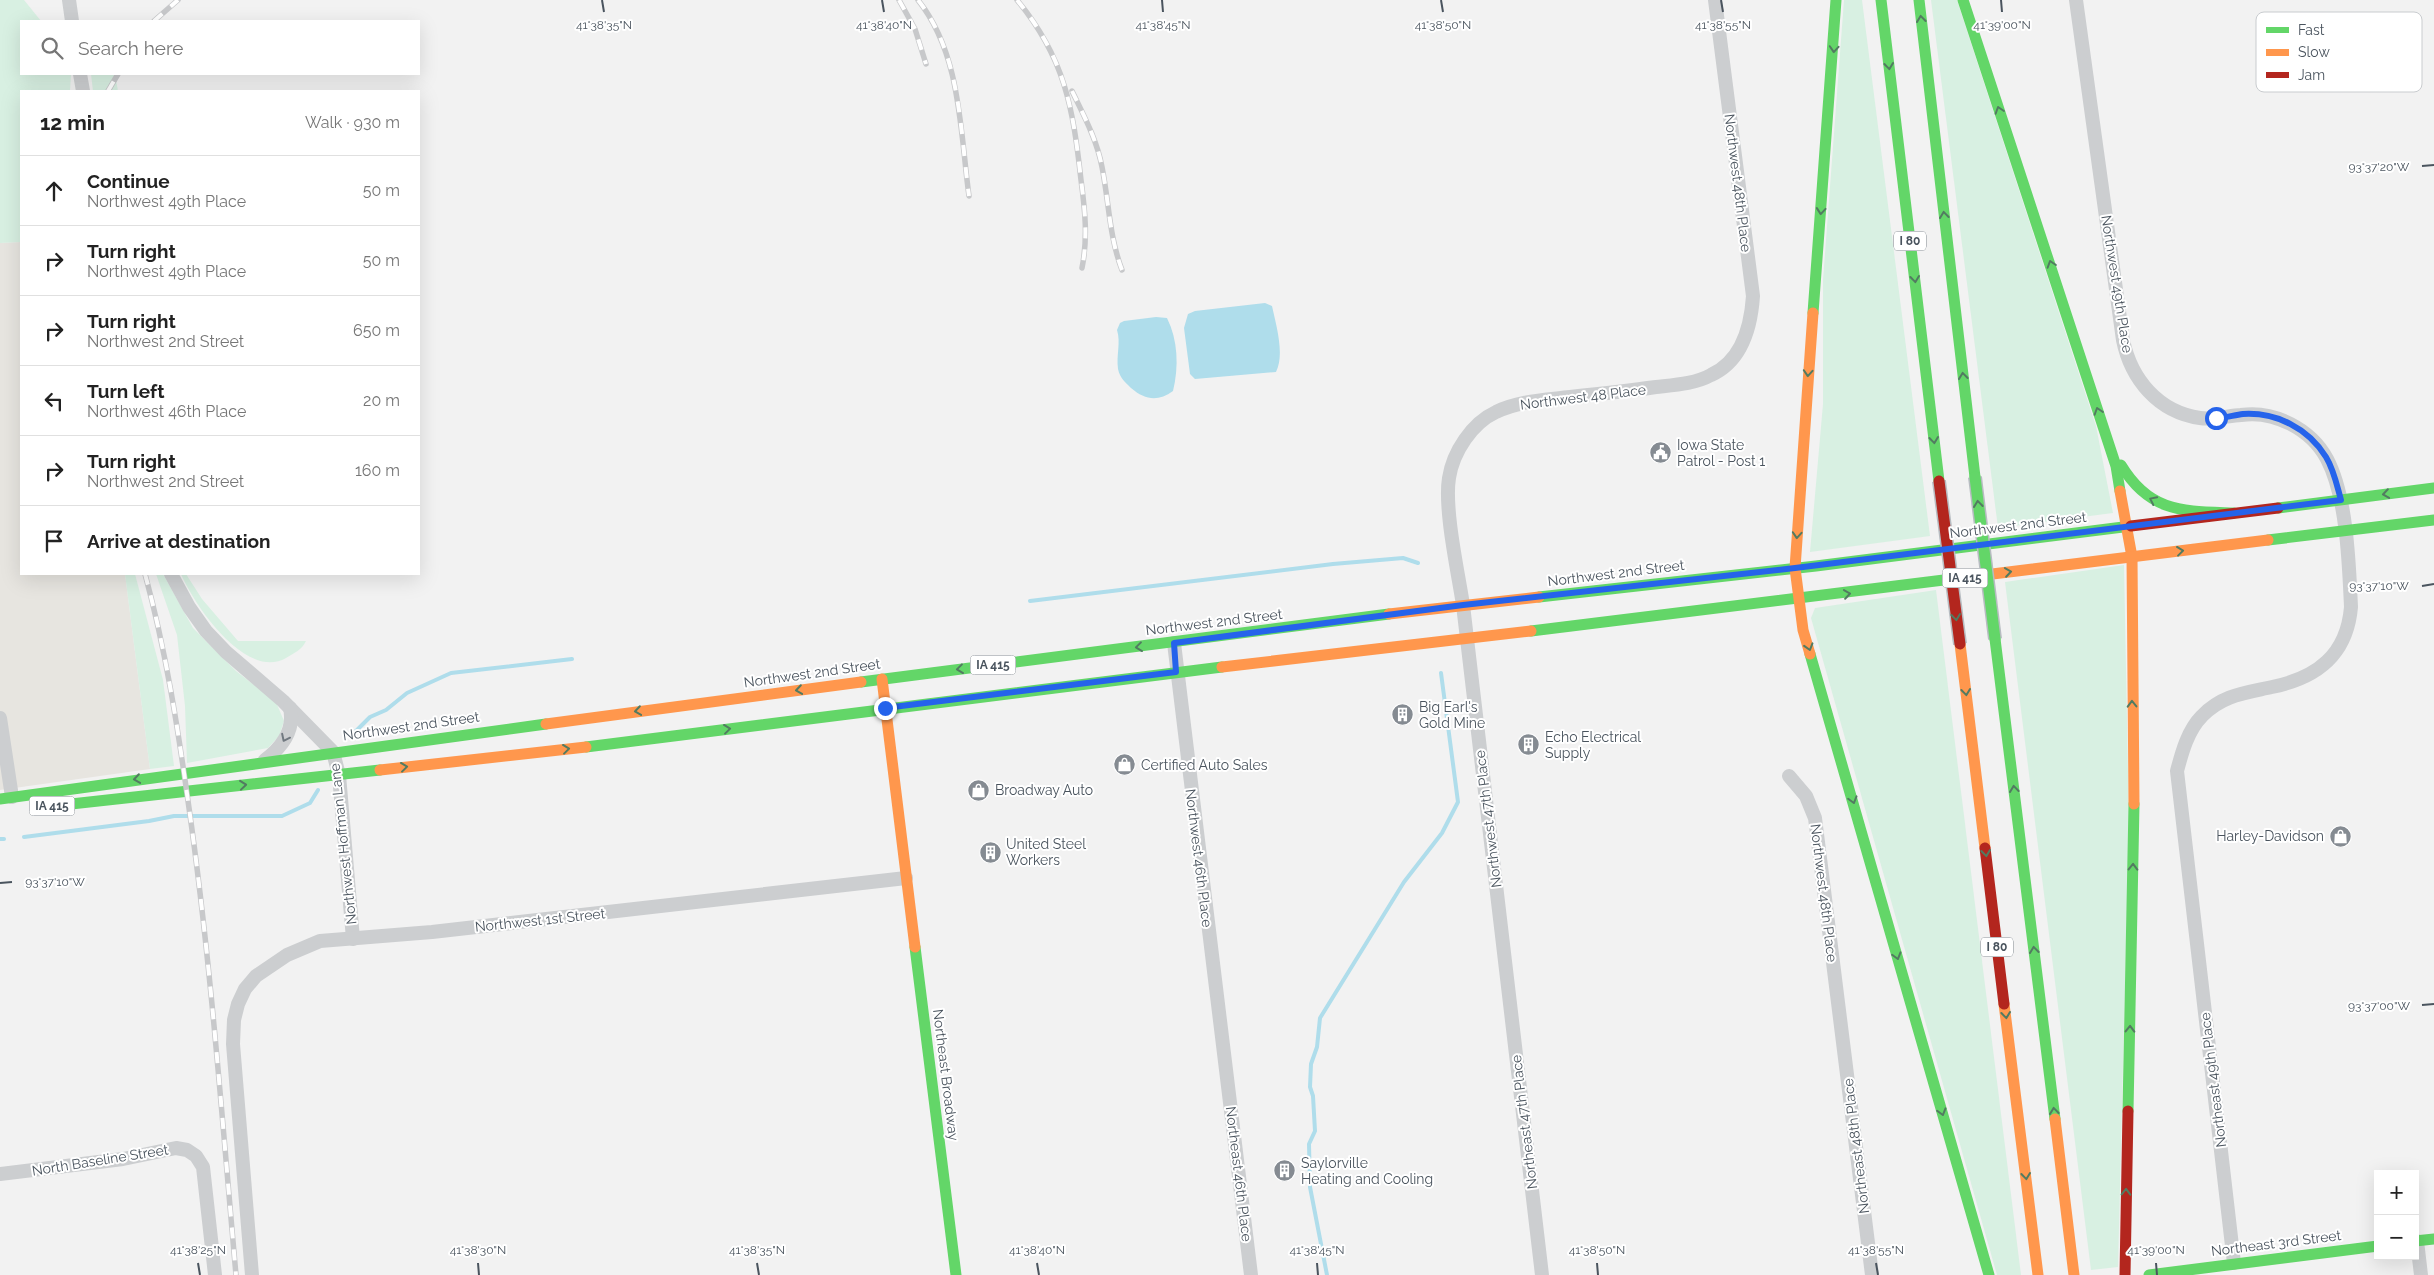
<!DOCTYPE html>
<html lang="en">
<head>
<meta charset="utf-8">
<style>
	body { margin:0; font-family:Raleway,sans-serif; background:#f6f6f6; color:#222 }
	.controls { position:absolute; right:15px; bottom:15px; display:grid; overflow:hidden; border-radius:0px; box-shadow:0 5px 20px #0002 }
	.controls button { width:45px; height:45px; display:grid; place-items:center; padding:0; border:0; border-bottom:1px solid #e0e0e0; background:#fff; color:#222; font:25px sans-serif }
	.stop { position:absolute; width:15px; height:15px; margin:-11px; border:4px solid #2563eb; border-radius:50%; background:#fff }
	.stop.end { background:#2563eb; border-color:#fff; box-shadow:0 1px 5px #0008 }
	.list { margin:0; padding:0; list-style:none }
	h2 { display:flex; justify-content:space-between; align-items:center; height:65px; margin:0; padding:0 20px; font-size:21px }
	h2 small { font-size:16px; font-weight:400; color:#767676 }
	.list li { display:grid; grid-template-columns:32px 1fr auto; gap:15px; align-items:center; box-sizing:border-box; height:70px; padding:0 20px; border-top:1px solid #e0e0e0 }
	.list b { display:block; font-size:19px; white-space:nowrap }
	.list p { margin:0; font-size:16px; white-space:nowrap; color:#767676 }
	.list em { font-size:16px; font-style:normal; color:#767676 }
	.icon { flex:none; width:28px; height:28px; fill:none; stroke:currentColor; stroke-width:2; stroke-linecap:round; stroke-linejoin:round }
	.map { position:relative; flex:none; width:2434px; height:1275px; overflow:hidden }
	.search { position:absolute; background:#fff; box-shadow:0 5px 20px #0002; left:20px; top:20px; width:400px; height:55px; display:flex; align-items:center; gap:12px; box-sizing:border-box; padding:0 18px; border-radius:0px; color:#767676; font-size:19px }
	.panel { position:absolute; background:#fff; box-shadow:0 5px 20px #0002; left:20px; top:90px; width:400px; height:485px; border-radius:0px }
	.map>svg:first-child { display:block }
</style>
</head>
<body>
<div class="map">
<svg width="2434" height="1275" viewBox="0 0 2434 1275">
	<rect width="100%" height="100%" fill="#f2f2f2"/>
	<path fill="#e7e5e0" d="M 21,242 L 21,574 L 125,574 L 150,769 L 0,790 L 0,243 Z"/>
	<g fill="#d8f0e2">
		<path d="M 0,0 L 24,0 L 41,21 L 21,21 L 21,74 L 71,74 L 70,91 L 21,91 L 21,242 L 0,243 Z"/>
		<path d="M 1844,0 L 1862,0 L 1930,536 L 1810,552 L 1823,404 L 1823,280 Z"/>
		<path d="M 1931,0 L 1957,0 L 2096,426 L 2113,513 L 1998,528 Z"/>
		<path d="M 91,74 L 115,74 L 118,91 L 93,91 Z"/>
		<path d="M 2124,565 L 2129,825 L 2118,1267 L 2091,1270 L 2005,582 Z"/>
		<path d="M 125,574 L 135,574 L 163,680 L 174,766 L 150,769 Z"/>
		<path d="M 156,574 L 163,574 L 193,628 L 236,671 L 276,702 L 284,721 L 279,736 L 268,748 L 187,763 L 185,706 L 177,635 Z"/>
		<path d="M 181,574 L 186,574 L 202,599 L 238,641 L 306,641 C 302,650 294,653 286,658 C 246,681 194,605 181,574 Z"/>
		<path d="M 1936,590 L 2021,1275 L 1997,1275 L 1811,618 L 1815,608 Z"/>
	</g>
	<g fill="#afddeb">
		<path d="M 1265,303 L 1272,306 C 1276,325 1285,354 1276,372 L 1195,379 L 1190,374 L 1184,328 L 1188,314 L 1195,311 Z"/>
		<path d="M 1156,317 L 1167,318 C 1178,340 1179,367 1173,391 C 1158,402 1145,400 1131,388 C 1125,382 1120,378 1118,369 C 1116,355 1121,343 1117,330 L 1120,323 L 1124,321 Z"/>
	</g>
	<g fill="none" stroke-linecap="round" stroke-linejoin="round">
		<g stroke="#afddeb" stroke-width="4">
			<path d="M 1030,601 L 1333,564 L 1403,558 L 1418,563"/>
			<path d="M 355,732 L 370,717 L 386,710 L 407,693 L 451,673 L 572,659"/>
			<path d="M 24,837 L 149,821 L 174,816 L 282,816 L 310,803 L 318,790"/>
			<path d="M 0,839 L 4,839"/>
			<path d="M 1327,1275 L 1310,1187 L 1309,1144 L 1315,1131 L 1313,1096 L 1310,1087 L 1311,1064 L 1317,1047 L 1320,1018 L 1404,882 L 1442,833 L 1458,802 L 1441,673"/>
		</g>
		<g stroke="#ccced0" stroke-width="14">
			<path d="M 69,0 L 72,21"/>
			<path d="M 2076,0 L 2123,340 C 2131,379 2158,412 2200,418 C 2214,420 2227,416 2241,415 C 2274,410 2311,429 2327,459 C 2347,497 2349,564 2351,607 C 2347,655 2317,678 2272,687 C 2245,693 2222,695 2202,716 C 2188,730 2182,752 2177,771 L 2234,1263"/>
			<path d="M 80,74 L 83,91"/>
			<path d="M 171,574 L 189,607 L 206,631 L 226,652 L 283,701 L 333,752 L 339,775 L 353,939"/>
			<path d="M 1174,643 L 1251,1275"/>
			<path d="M 0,718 L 12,797"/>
			<path d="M 265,760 C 282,747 295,730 290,708"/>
			<path d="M 1789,776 L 1806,796 L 1815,818 L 1872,1275"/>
			<path d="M 0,1174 L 123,1159 L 176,1148 L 187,1150 L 196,1156 L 203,1167 L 215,1275"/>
			<path d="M 2417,1241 L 2421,1275"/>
			<path d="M 252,1275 L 233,1044 L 234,1020 L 238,1004 L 245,989 L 256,976 L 287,955 L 320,941 L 432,932 L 906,878"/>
			<path d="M 1542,1275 L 1463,605 C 1458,572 1444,509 1449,478 C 1453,452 1472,423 1496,412 C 1518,401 1545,400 1570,397 C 1599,394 1627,391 1656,387 C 1674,385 1695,384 1711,375 C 1742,361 1751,326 1753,296 L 1715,0"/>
		</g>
		<g stroke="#63d668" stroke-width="11">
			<path d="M 1881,0 L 1939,481"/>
			<path d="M 1919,0 L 1975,477"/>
			<path d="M 1963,0 L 2116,466 L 2120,491"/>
			<path d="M 1813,313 L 1836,0"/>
			<path d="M 2121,465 C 2150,513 2183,511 2234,513"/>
			<path d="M 2278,508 L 2434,488"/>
			<path d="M 2268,540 L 2434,520"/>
			<path d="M 1539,597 L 1816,566 L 2131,526"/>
			<path d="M 1531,631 L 1968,577"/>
			<path d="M 1995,639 L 2055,1119"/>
			<path d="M 1810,654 L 1989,1275"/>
			<path d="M 861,682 L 1389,614"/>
			<path d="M 586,747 L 1222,667"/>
			<path d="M 0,799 L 546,724"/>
			<path d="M 62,805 L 380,770"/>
			<path d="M 915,947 L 956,1275"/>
			<path d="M 2128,1111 L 2134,804"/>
			<path d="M 2415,1241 L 2434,1239"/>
			<path d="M 2149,1275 L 2378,1246"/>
		</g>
		<g stroke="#ff974d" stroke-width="11">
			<path d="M 2120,491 L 2132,557 L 2134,804"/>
			<path d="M 1968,577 L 2268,540"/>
			<path d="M 1389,614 L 1539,597"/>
			<path d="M 1960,644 L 1985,848"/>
			<path d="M 1810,654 L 1803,630 L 1795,568 L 1813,313"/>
			<path d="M 1222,667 L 1531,631"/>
			<path d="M 882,679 L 915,947"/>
			<path d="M 546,724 L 861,682"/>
			<path d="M 380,770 L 586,747"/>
			<path d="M 2004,1004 L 2038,1275"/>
			<path d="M 2055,1119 L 2074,1275"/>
		</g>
		<g stroke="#b3261e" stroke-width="11">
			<path d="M 2131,526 L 2278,508"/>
			<path d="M 1985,848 L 2004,1004"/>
			<path d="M 2125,1275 L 2128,1111"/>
		</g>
		<defs>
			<g id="rail">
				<path d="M 899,0 L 915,29 L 926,64"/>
				<path d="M 918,0 C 961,54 960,130 969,196"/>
				<path d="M 1017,0 C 1065,58 1073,108 1081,180 C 1085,210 1088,238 1082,268"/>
				<path d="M 154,21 L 178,0"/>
				<path d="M 108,91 L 118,74"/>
				<path d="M 1072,91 C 1084,116 1097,140 1102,167 C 1109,202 1109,236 1122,270"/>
				<path d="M 145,574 C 166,651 178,729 189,808 C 211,963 222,1119 236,1275"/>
			</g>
		</defs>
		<use href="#rail" stroke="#c7c8ca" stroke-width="5.5"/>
		<use href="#rail" stroke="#fff" stroke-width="4" stroke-dasharray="11" stroke-linecap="butt"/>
		<defs>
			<path id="fast-bridge" d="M 1975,477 L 1995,639"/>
			<path id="jam-bridge" d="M 1939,481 L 1960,644"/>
		</defs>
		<use href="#fast-bridge" stroke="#b7bcc1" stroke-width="14" stroke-linecap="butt"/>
		<use href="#jam-bridge" stroke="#b7bcc1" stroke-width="14" stroke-linecap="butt"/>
		<use href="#fast-bridge" stroke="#63d668" stroke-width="11"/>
		<use href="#jam-bridge" stroke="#b3261e" stroke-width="11"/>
	</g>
	<defs><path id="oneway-chevron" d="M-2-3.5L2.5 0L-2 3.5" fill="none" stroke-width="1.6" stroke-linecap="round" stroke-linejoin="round" transform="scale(1.25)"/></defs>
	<g stroke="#527b61">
		<use href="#oneway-chevron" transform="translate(1921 19) rotate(-97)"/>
		<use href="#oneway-chevron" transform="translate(1834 49) rotate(94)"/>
		<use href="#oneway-chevron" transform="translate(1889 66) rotate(83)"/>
		<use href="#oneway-chevron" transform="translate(1999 110) rotate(-108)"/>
		<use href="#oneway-chevron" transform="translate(1821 211) rotate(95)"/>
		<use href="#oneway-chevron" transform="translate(1944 215) rotate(-97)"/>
		<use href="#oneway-chevron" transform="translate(2051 264) rotate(-108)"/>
		<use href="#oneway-chevron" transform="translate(1915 279) rotate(83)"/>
		<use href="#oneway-chevron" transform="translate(1808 373) rotate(94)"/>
		<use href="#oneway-chevron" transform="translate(1963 376) rotate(-97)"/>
		<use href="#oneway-chevron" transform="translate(2098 411) rotate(-108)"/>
		<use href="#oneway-chevron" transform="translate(1934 440) rotate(83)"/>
		<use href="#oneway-chevron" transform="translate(2386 494) rotate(172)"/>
		<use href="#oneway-chevron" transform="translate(2153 500) rotate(-154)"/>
		<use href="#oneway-chevron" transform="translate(1978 504) rotate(-97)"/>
		<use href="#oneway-chevron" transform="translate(1797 535) rotate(94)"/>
		<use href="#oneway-chevron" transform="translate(2180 551) rotate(-7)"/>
		<use href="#oneway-chevron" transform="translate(2008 572) rotate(-8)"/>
		<use href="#oneway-chevron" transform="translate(1847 594) rotate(-8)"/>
		<use href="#oneway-chevron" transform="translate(1956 617) rotate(83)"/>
		<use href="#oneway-chevron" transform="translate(1139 647) rotate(173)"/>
		<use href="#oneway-chevron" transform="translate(1809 647) rotate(73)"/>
		<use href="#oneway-chevron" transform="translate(960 669) rotate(173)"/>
		<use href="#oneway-chevron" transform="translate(799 690) rotate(172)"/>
		<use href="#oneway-chevron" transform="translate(1966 692) rotate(83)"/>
		<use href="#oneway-chevron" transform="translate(2132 704) rotate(-91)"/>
		<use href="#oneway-chevron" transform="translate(638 711) rotate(172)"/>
		<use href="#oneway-chevron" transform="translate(727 729) rotate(-7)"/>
		<use href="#oneway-chevron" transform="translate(566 749) rotate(-7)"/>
		<use href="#oneway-chevron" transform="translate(404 767) rotate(-7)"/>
		<use href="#oneway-chevron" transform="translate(137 779) rotate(172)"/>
		<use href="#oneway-chevron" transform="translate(243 785) rotate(-6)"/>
		<use href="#oneway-chevron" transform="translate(2014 789) rotate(-97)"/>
		<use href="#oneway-chevron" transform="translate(1853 800) rotate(74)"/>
		<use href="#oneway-chevron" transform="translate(1986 853) rotate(83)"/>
		<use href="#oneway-chevron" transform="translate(2133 867) rotate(-89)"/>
		<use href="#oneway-chevron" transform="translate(2034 950) rotate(-97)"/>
		<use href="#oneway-chevron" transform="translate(1897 956) rotate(74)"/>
		<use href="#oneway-chevron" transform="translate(2006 1015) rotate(83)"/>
		<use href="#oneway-chevron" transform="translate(2130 1029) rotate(-89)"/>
		<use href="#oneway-chevron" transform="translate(2054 1111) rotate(-97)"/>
		<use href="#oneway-chevron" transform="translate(1942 1112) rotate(74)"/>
		<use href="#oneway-chevron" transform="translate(2026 1176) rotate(83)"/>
		<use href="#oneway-chevron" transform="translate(2126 1192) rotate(-89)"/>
	</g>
	<use stroke="#717980" href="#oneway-chevron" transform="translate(285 738) rotate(116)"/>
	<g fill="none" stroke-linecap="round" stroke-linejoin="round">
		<path stroke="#2563eb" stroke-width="6" d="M 885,708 L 1176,672 L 1174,643 L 1463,605 L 1795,568 L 2341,500 C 2337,486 2334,470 2326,457 C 2308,428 2276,412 2243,414 C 2234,415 2225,418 2216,418"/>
	</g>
	<path fill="none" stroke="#4a545e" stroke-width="2" d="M 602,0 L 604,12M 882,0 L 884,12M 1162,0 L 1163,12M 1441,0 L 1443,12M 1721,0 L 1723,12M 2001,0 L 2002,12M 2422,166 L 2434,165M 2422,586 L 2434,584M 0,883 L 12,882M 2422,1005 L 2434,1004M 198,1263 L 200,1275M 478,1263 L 479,1275M 757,1263 L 759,1275M 1037,1263 L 1039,1275M 1317,1263 L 1318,1275M 1597,1263 L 1598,1275M 1876,1263 L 1878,1275M 2156,1263 L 2157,1275"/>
	<defs>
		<symbol id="civic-disc" viewBox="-11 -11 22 22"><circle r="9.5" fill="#858b92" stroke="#fff"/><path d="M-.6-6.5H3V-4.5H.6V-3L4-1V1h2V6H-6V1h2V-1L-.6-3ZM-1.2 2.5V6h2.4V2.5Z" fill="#fff"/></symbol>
		<symbol id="building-disc" viewBox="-11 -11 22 22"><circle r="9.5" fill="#858b92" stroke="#fff"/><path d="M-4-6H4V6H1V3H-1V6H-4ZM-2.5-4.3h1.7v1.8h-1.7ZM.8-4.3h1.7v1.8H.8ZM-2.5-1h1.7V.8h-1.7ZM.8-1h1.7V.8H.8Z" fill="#fff"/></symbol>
		<symbol id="shop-disc" viewBox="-11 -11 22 22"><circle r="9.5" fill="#858b92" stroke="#fff"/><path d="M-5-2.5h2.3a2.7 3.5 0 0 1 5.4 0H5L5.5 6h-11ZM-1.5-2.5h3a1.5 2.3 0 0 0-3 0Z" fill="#fff"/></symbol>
	</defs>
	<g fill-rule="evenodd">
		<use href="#civic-disc" x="1648" y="440" width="25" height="25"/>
		<use href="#building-disc" x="1390" y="702" width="25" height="25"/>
		<use href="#building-disc" x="1516" y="732" width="25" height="25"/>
		<use href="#shop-disc" x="1112" y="752" width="25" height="25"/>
		<use href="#shop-disc" x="966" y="778" width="25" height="25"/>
		<use href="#shop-disc" x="2328" y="824" width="25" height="25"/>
		<use href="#building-disc" x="978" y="840" width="25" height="25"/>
		<use href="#building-disc" x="1272" y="1158" width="25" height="25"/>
	</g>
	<g text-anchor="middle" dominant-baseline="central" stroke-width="4" stroke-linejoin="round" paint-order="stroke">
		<g fill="#fff" stroke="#80878e" stroke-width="1">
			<rect x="1894" y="231.5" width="32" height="19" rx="4"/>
			<rect x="1942.5" y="568.5" width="45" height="19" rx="4"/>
			<rect x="970.5" y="655.5" width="45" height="19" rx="4"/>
			<rect x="29.5" y="796.5" width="45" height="19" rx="4"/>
			<rect x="1981" y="937.5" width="32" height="19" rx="4"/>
		</g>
		<g font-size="12" font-weight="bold" fill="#4a545e">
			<text x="1910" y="241">I 80</text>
			<text x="1965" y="578">IA 415</text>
			<text x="993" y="665">IA 415</text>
			<text x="52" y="806">IA 415</text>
			<text x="1997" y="947">I 80</text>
		</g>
		<g font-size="14" fill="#4a545e" stroke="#fff">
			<text transform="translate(1738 183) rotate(83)">Northwest 48th Place</text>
			<text transform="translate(2117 284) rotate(81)">Northwest 49th Place</text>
			<text transform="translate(1583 397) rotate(-7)">Northwest 48 Place</text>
			<text transform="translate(2018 525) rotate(-7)">Northwest 2nd Street</text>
			<text transform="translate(1616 573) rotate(-7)">Northwest 2nd Street</text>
			<text transform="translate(1214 622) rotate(-7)">Northwest 2nd Street</text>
			<text transform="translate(812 673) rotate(-8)">Northwest 2nd Street</text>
			<text transform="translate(411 726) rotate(-8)">Northwest 2nd Street</text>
			<text transform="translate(1488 819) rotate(-97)">Northwest 47th Place</text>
			<text transform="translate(343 844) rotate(-96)">Northwest Hoffman Lane</text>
			<text transform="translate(1199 858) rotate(83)">Northwest 46th Place</text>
			<text transform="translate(1824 893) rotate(83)">Northwest 48th Place</text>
			<text transform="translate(540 920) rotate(-6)">Northwest 1st Street</text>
			<text transform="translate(946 1075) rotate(83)">Northeast Broadway</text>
			<text transform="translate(2213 1080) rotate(-97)">Northeast 49th Place</text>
			<text transform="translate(1524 1122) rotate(-97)">Northeast 47th Place</text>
			<text transform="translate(1856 1146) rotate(-97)">Northeast 48th Place</text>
			<text transform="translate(100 1160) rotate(-9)">North Baseline Street</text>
			<text transform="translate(1239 1174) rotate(83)">Northeast 46th Place</text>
			<text transform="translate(2276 1243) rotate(-7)">Northeast 3rd Street</text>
		</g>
		<g font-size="14" fill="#4a545e" stroke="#fff" text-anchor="start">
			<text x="1677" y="445">Iowa State<tspan x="1677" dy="16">Patrol - Post 1</tspan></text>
			<text x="1419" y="707">Big Earl's<tspan x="1419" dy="16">Gold Mine</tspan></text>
			<text x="1545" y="737">Echo Electrical<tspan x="1545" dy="16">Supply</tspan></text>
			<text x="1141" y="765">Certified Auto Sales</text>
			<text x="995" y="790">Broadway Auto</text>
			<text x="2324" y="836" text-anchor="end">Harley-Davidson</text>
			<text x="1006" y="844">United Steel<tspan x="1006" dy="16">Workers</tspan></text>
			<text x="1301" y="1163">Saylorville<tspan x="1301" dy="16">Heating and Cooling</tspan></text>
		</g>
	</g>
	<rect x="2256" y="12" width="166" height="80" rx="8" fill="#fff" stroke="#c9cccf" stroke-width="1"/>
	<rect x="2266" y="27" width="23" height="6" fill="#63d668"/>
	<rect x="2266" y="49" width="23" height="7" fill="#ff974d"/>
	<rect x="2266" y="72" width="23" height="6" fill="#b3261e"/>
	<g font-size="14" fill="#4a545e">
		<text x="2298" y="35">Fast</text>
		<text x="2298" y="57">Slow</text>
		<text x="2298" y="80">Jam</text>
	</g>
	<g font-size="12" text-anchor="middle" fill="#4a545e" stroke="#fff" stroke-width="4" stroke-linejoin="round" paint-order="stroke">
		<text x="604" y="29">41°38'35"N</text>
		<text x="884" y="29">41°38'40"N</text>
		<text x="1163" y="29">41°38'45"N</text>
		<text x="1443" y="29">41°38'50"N</text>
		<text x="1723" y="29">41°38'55"N</text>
		<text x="2002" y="29">41°39'00"N</text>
		<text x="2379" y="171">93°37'20"W</text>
		<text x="2379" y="590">93°37'10"W</text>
		<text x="55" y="886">93°37'10"W</text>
		<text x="2379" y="1010">93°37'00"W</text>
		<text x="198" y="1254">41°38'25"N</text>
		<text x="478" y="1254">41°38'30"N</text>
		<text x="757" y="1254">41°38'35"N</text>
		<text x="1037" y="1254">41°38'40"N</text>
		<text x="1317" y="1254">41°38'45"N</text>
		<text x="1597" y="1254">41°38'50"N</text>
		<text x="1876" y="1254">41°38'55"N</text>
		<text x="2156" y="1254">41°39'00"N</text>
	</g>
</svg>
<div class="controls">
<button>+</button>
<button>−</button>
</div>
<div class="stop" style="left:2216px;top:418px"></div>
<div class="stop end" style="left:885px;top:708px"></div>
<div class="search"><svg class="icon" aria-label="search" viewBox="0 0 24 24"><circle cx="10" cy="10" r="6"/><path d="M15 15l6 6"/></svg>Search here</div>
<section class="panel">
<h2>12 min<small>Walk · 930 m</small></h2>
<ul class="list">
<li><svg class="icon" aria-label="ahead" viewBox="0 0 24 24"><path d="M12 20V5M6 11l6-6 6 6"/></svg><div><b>Continue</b><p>Northwest 49th Place</p></div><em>50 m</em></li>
<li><svg class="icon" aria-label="right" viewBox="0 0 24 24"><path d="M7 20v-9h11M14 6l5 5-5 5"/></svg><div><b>Turn right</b><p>Northwest 49th Place</p></div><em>50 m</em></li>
<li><svg class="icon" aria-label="right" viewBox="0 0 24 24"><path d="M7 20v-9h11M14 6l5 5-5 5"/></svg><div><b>Turn right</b><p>Northwest 2nd Street</p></div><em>650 m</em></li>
<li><svg class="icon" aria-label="left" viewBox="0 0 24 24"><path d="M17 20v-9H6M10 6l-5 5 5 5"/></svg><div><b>Turn left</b><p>Northwest 46th Place</p></div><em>20 m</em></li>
<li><svg class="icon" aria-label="right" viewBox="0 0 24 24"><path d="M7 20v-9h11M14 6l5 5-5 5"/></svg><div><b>Turn right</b><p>Northwest 2nd Street</p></div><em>160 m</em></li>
<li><svg class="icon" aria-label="arrive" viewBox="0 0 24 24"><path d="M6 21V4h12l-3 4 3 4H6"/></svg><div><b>Arrive at destination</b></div></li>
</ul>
</section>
</div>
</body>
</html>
